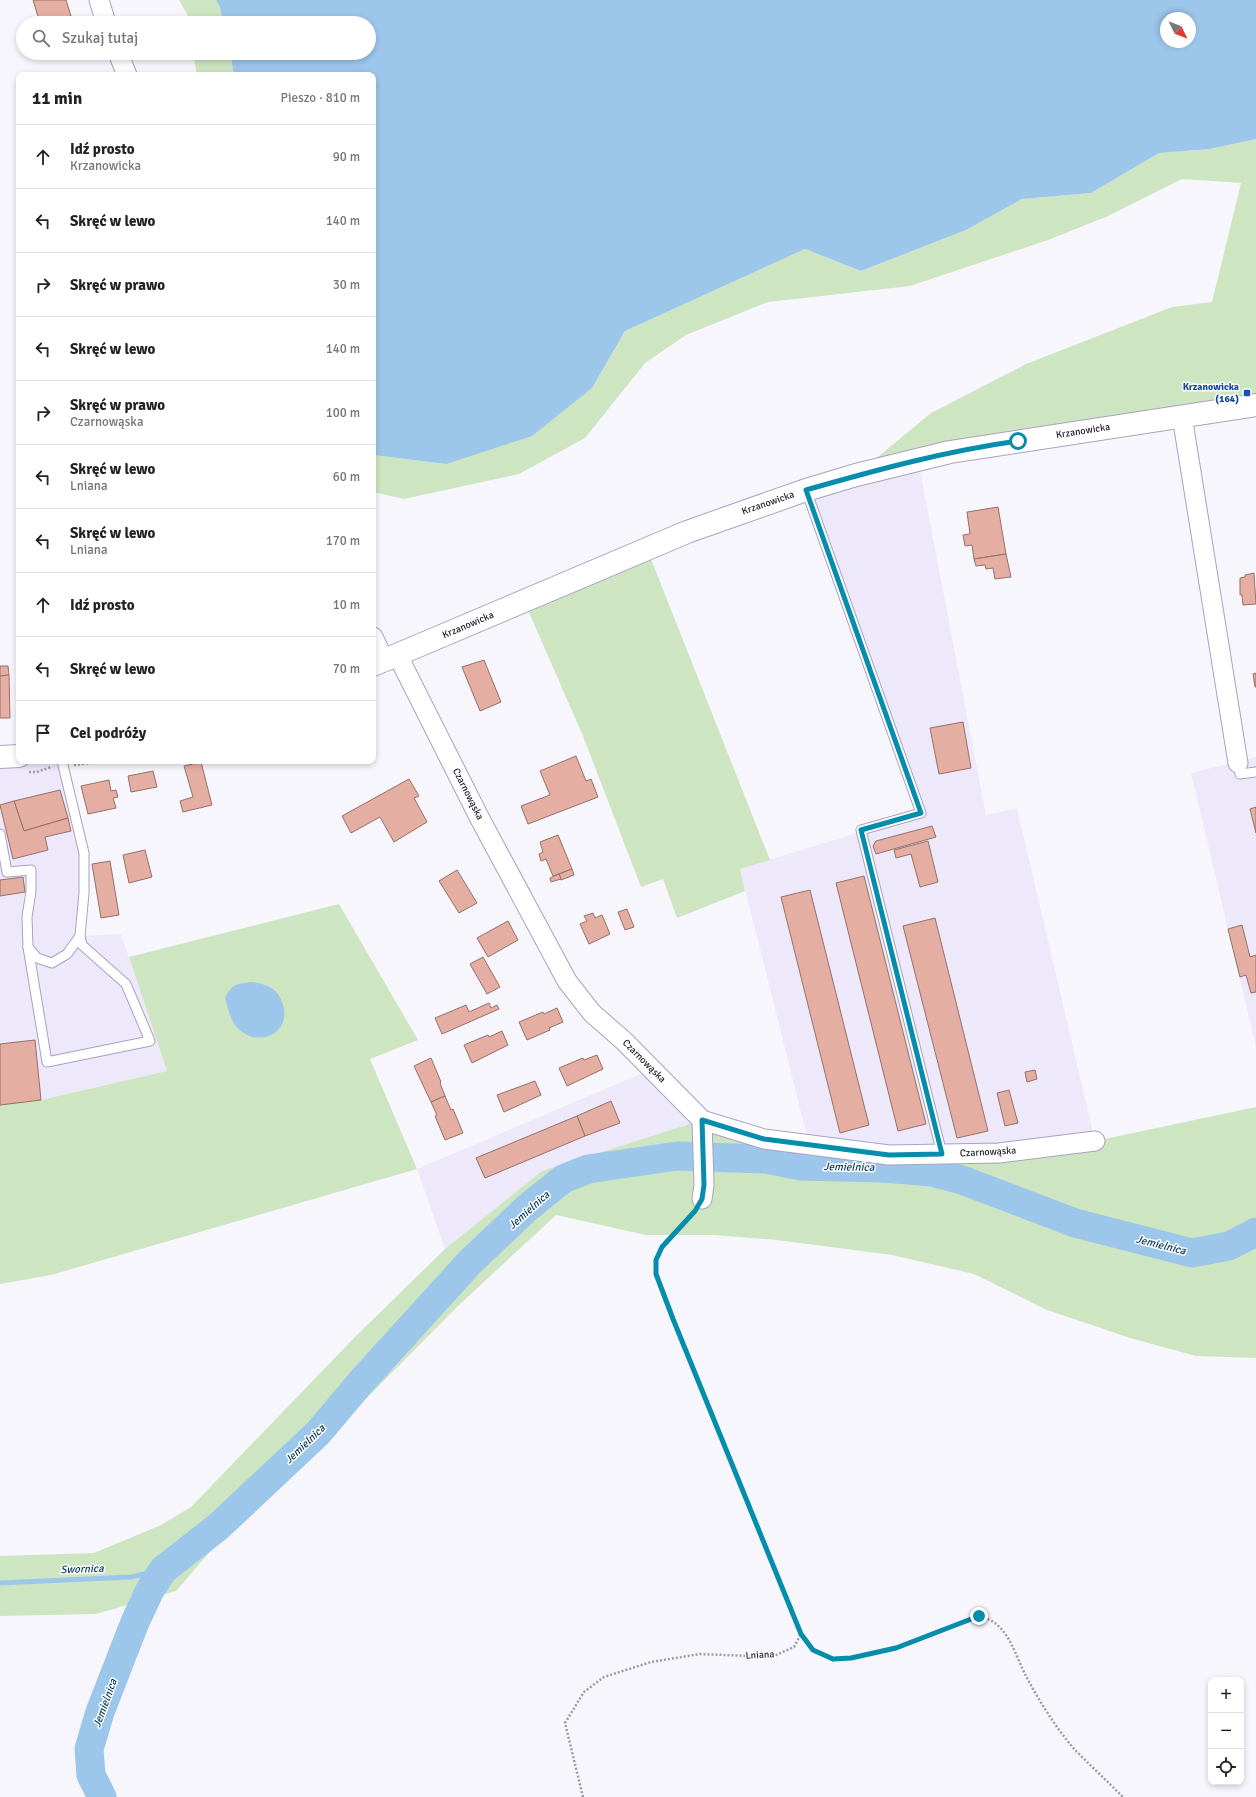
<!DOCTYPE html>
<html lang="pl">
<head>
<meta charset="utf-8">
<style>
	body { margin:0; font-family:Signika,sans-serif; background:#f6f6f6; color:#222 }
	.controls { position:absolute; right:12px; bottom:12px; display:grid; overflow:hidden; border-radius:8px; box-shadow:0 2px 6px #0003 }
	.controls button { width:36px; height:36px; display:grid; place-items:center; padding:0; border:0; border-bottom:1px solid #e0e0e0; background:#fff; color:#222; font:20px sans-serif }
	.compass { position:absolute; left:1160px; top:12px; width:36px; height:36px; border-radius:50%; background:#fff; box-shadow:0 2px 6px #0003; rotate:133deg }
	.stop { position:absolute; width:12px; height:12px; margin:-9px; border:3px solid #058dab; border-radius:50%; background:#fff }
	.stop.end { background:#058dab; border-color:#fff; box-shadow:0 1px 4px #0008 }
	.list { margin:0; padding:0; list-style:none }
	h2 { display:flex; justify-content:space-between; align-items:center; height:52px; margin:0; padding:0 16px; font-size:17px }
	h2 small { font-size:13px; font-weight:400; color:#767676 }
	.list li { display:grid; grid-template-columns:26px 1fr auto; gap:12px; align-items:center; box-sizing:border-box; height:64px; padding:0 16px; border-top:1px solid #e0e0e0 }
	.list b { display:block; font-size:15px; white-space:nowrap }
	.list p { margin:0; font-size:13px; white-space:nowrap; color:#767676 }
	.list em { font-size:13px; font-style:normal; color:#767676 }
	.icon { flex:none; width:22px; height:22px; fill:none; stroke:currentColor; stroke-width:2; stroke-linecap:round; stroke-linejoin:round }
	.map { position:relative; flex:none; width:1256px; height:1797px; overflow:hidden }
	.search { position:absolute; background:#fff; box-shadow:0 2px 6px #0003; left:16px; top:16px; width:360px; height:44px; display:flex; align-items:center; gap:10px; box-sizing:border-box; padding:0 14px; border-radius:22px; color:#767676; font-size:15px }
	.panel { position:absolute; background:#fff; box-shadow:0 2px 6px #0003; left:16px; top:72px; width:360px; height:692px; border-radius:8px }
	.map>svg:first-child { display:block }
</style>
</head>
<body>
<div class="map">
<svg width="1256" height="1797" viewBox="0 0 1256 1797">
	<rect width="100%" height="100%" fill="#f8f6fd"/>
	<g fill="#ede8fa">
		<path d="M 918,460 L 986,815 L 1017,808 L 1095,1141 L 999,1153 L 809,1144 L 740,869 L 921,813 L 806,490 Z"/>
		<path d="M 0,757 L 19,761 L 62,761 L 84,853 L 80,936 L 121,934 L 167,1071 L 41,1100 L 0,1105 Z"/>
		<path d="M 1256,757 L 1256,1047 L 1191,773 Z"/>
		<path d="M 652,1069 L 702,1120 L 542,1171 L 445,1249 L 417,1169 Z"/>
	</g>
	<g fill="#cee5c1">
		<path d="M 179,0 L 216,0 L 220,7 L 223,23 L 188,23 L 187,14 Z"/>
		<path d="M 193,53 L 230,53 L 234,75 L 197,75 Z"/>
		<path d="M 1256,139 L 1256,405 L 856,475 L 931,413 L 1026,364 L 1172,307 L 1212,302 L 1241,183 L 1182,179 L 1108,216 L 1048,240 L 910,286 L 768,302 L 686,335 L 645,363 L 585,438 L 519,474 L 404,499 L 373,492 L 373,455 L 446,464 L 592,388 L 625,331 L 805,249 L 861,271 L 966,230 L 1022,199 L 1091,193 L 1159,153 L 1210,149 Z"/>
		<path d="M 647,549 L 770,860 L 740,869 L 745,891 L 677,918 L 663,879 L 641,887 L 583,736 L 524,601 Z"/>
		<path d="M 339,904 L 418,1040 L 370,1059 L 417,1169 L 51,1275 L 0,1284 L 0,1101 L 1,1105 L 41,1100 L 167,1071 L 129,957 Z"/>
		<path d="M 1256,1107 L 1256,1358 L 1196,1356 L 1130,1338 L 1047,1310 L 974,1274 L 892,1255 L 777,1240 L 714,1235 L 646,1235 L 556,1215 L 459,1305 L 340,1425 L 228,1531 L 176,1591 L 96,1614 L 0,1616 L 0,1556 L 94,1553 L 161,1525 L 191,1507 L 355,1337 L 445,1249 L 542,1171 L 702,1120 L 889,1155 L 1095,1141 Z"/>
	</g>
	<g fill="#9cc6ea" fill-rule="evenodd">
		<path d="M 216,0 L 1256,0 L 1256,139 L 1210,149 L 1159,153 L 1091,193 L 1022,199 L 966,230 L 861,271 L 805,249 L 625,331 L 592,388 L 532,436 L 446,464 L 373,455 L 373,75 L 234,75 L 230,53 L 369,53 L 369,23 L 223,23 L 220,7 ZM 1166,18 L 1190,18 L 1190,42 L 1166,42 Z"/>
		<path d="M 251,982 C 258,983 265,984 271,988 C 277,991 280,997 282,1002 C 293,1030 263,1048 241,1031 C 231,1024 228,1009 225,998 C 232,984 236,984 251,982 Z"/>
	</g>
	<g fill="none" stroke-linecap="round" stroke-linejoin="round">
		<path stroke="#9cc6ea" stroke-width="5" d="M 0,1583 L 131,1577 L 163,1570"/>
		<path stroke="#9cc6ea" stroke-width="29" d="M 102,1797 L 91,1775 L 89,1749 L 100,1712 L 135,1622 L 150,1590 L 163,1570 L 219,1526 L 318,1433 L 361,1382 L 470,1262 L 527,1208 L 563,1179 L 588,1169 L 677,1156 L 766,1159 L 801,1166 L 884,1168 L 932,1172 L 962,1180 L 1075,1223 L 1192,1253 L 1229,1246 L 1256,1232"/>
	</g>
	<g fill="#e5aea3" stroke="#957069">
		<path d="M 33,0 L 66,0 L 71,16 L 51,23 L 40,23 Z"/>
		<path d="M 998,507 L 1006,554 L 974,559 L 972,545 L 965,546 L 963,535 L 970,534 L 967,512 Z"/>
		<path d="M 1006,554 L 1011,577 L 995,579 L 993,568 L 986,569 L 985,565 L 976,566 L 974,559 Z"/>
		<path d="M 1254,573 L 1256,604 L 1243,605 L 1242,595 L 1240,595 L 1240,578 L 1245,577 L 1245,575 Z"/>
		<path d="M 484,660 L 501,702 L 480,711 L 462,667 Z"/>
		<path d="M 0,666 L 8,666 L 9,675 L 0,676 Z"/>
		<path d="M 1256,673 L 1256,687 L 1255,687 L 1253,674 Z"/>
		<path d="M 9,675 L 10,718 L 0,718 L 0,676 Z"/>
		<path d="M 963,722 L 971,768 L 939,774 L 930,728 Z"/>
		<path d="M 576,756 L 586,781 L 591,779 L 598,797 L 528,824 L 521,806 L 550,795 L 540,771 Z"/>
		<path d="M 201,762 L 212,805 L 183,812 L 180,801 L 193,797 L 184,766 Z"/>
		<path d="M 153,771 L 157,787 L 131,792 L 128,776 Z"/>
		<path d="M 409,779 L 419,796 L 414,798 L 427,822 L 394,842 L 380,817 L 351,833 L 342,816 Z"/>
		<path d="M 109,780 L 111,791 L 116,790 L 118,797 L 113,798 L 116,808 L 88,814 L 81,786 Z"/>
		<path d="M 60,790 L 68,818 L 24,831 L 14,801 Z"/>
		<path d="M 14,801 L 24,831 L 68,818 L 71,831 L 45,837 L 48,850 L 13,859 L 0,805 Z"/>
		<path d="M 1256,807 L 1256,833 L 1250,809 Z"/>
		<path d="M 932,826 L 936,837 L 876,854 L 873,846 L 876,841 Z"/>
		<path d="M 558,835 L 572,869 L 553,876 L 546,859 L 541,861 L 539,854 L 543,852 L 540,842 Z"/>
		<path d="M 928,841 L 938,882 L 920,887 L 911,854 L 896,858 L 894,850 Z"/>
		<path d="M 145,850 L 152,877 L 129,883 L 123,855 Z"/>
		<path d="M 110,861 L 119,915 L 101,918 L 92,864 Z"/>
		<path d="M 572,869 L 574,875 L 561,880 L 559,874 Z"/>
		<path d="M 457,870 L 477,903 L 459,913 L 439,881 Z"/>
		<path d="M 559,874 L 561,879 L 551,882 L 550,878 Z"/>
		<path d="M 864,876 L 926,1124 L 898,1131 L 836,883 Z"/>
		<path d="M 23,877 L 25,892 L 0,896 L 0,880 Z"/>
		<path d="M 810,890 L 869,1125 L 840,1133 L 781,897 Z"/>
		<path d="M 627,909 L 634,927 L 625,930 L 618,912 Z"/>
		<path d="M 593,913 L 595,918 L 602,915 L 610,934 L 589,944 L 580,924 L 587,921 L 584,916 Z"/>
		<path d="M 935,918 L 988,1131 L 957,1138 L 903,926 Z"/>
		<path d="M 508,921 L 518,940 L 488,957 L 477,938 Z"/>
		<path d="M 1242,925 L 1250,957 L 1256,955 L 1256,992 L 1251,993 L 1246,975 L 1240,977 L 1228,929 Z"/>
		<path d="M 483,957 L 500,987 L 487,994 L 470,964 Z"/>
		<path d="M 489,1003 L 491,1008 L 497,1005 L 499,1009 L 442,1034 L 435,1018 L 466,1005 L 469,1012 Z"/>
		<path d="M 557,1008 L 563,1022 L 549,1028 L 550,1030 L 527,1040 L 519,1022 L 543,1012 L 544,1014 Z"/>
		<path d="M 502,1031 L 508,1045 L 472,1063 L 464,1045 L 488,1035 L 489,1037 Z"/>
		<path d="M 35,1040 L 41,1100 L 0,1105 L 0,1044 Z"/>
		<path d="M 597,1055 L 603,1069 L 567,1086 L 559,1068 L 583,1058 L 584,1060 Z"/>
		<path d="M 431,1058 L 441,1082 L 440,1083 L 445,1096 L 431,1102 L 414,1066 Z"/>
		<path d="M 1035,1070 L 1037,1079 L 1027,1082 L 1025,1072 Z"/>
		<path d="M 535,1081 L 541,1095 L 504,1112 L 497,1095 Z"/>
		<path d="M 1009,1090 L 1018,1123 L 1005,1126 L 997,1093 Z"/>
		<path d="M 445,1096 L 451,1110 L 453,1109 L 463,1133 L 445,1140 L 435,1116 L 437,1115 L 431,1102 Z"/>
		<path d="M 611,1101 L 620,1123 L 585,1136 L 577,1116 Z"/>
		<path d="M 577,1116 L 585,1136 L 485,1178 L 476,1158 Z"/>
	</g>
	<g fill="none" stroke-linecap="round" stroke-linejoin="round">
		<defs>
			<g id="service">
				<path d="M 806,490 L 921,813 L 861,830 L 942,1154"/>
				<path d="M 1238,763 L 1240,774 L 1256,772"/>
				<path d="M 0,834 L 7,872 L 31,870 L 31,891 L 27,917 L 28,947 L 47,1062 L 150,1041 L 126,984 L 82,945 L 80,936 L 84,893 L 84,853 L 62,761"/>
				<path d="M 28,947 L 37,958 L 52,963 L 67,954 L 80,936"/>
			</g>
			<g id="minor">
				<path d="M 99,0 L 106,23"/>
				<path d="M 118,53 L 127,75"/>
				<path d="M 1182,416 L 1238,763"/>
				<path d="M 373,637 L 384,660"/>
				<path d="M 397,654 L 479,817 L 567,981 L 592,1013 L 624,1041 L 702,1120 L 764,1139 L 889,1155 L 999,1153 L 1095,1141"/>
				<path d="M 702,1199 L 704,1185 L 702,1120"/>
			</g>
			<g id="tertiary">
				<path d="M 373,665 L 687,532 L 806,490 L 856,475 L 950,452 L 1256,405"/>
				<path d="M 0,757 L 19,756"/>
			</g>
		</defs>
		<use href="#service" stroke="#aaa1c2" stroke-width="11"/>
		<use href="#minor" stroke="#aaa1c2" stroke-width="21"/>
		<use href="#tertiary" stroke="#aaa1c2" stroke-width="24"/>
		<g stroke="#9e9ba4" stroke-width="2.5" stroke-dasharray="2 2" stroke-linecap="butt">
			<path d="M 74,765 L 108,761"/>
			<path d="M 29,772 L 37,772 L 51,767"/>
			<path d="M 801,1634 L 813,1650 L 833,1659 L 851,1658 L 896,1647 L 979,1616 C 1008,1622 1014,1653 1026,1676 C 1039,1701 1056,1728 1075,1750 C 1091,1766 1107,1781 1123,1797"/>
			<path d="M 583,1797 L 565,1723 L 584,1692 L 604,1677 L 651,1662 L 700,1654 L 750,1656 L 776,1655 L 794,1647 L 801,1634 L 656,1274 L 656,1259 L 662,1247 L 693,1213"/>
		</g>
		<use href="#service" stroke="#fff" stroke-width="9"/>
		<use href="#minor" stroke="#fff" stroke-width="19"/>
		<use href="#tertiary" stroke="#fff" stroke-width="22"/>
	</g>
	<g fill="none" stroke-linecap="round" stroke-linejoin="round">
		<path stroke="#058dab" stroke-width="5" d="M 979,1616 L 896,1648 L 851,1658 L 833,1659 L 813,1650 L 801,1634 L 673,1319 L 656,1274 L 656,1260 L 662,1247 L 695,1211 L 702,1199 L 704,1185 L 702,1120 L 764,1139 L 889,1155 L 942,1154 L 861,830 L 921,813 L 806,490 C 876,470 946,451 1018,441"/>
	</g>
	<rect fill="#1a4fb4" stroke="#fff" stroke-width="1.5" x="1243" y="389" width="8" height="8" rx="2"/>
	<g text-anchor="middle" dominant-baseline="central" stroke-width="3" stroke-linejoin="round" paint-order="stroke">
		<g font-size="10" font-weight="bold" fill="#164399" stroke="#fff" text-anchor="end">
			<text x="1239" y="387">Krzanowicka<tspan x="1239" dy="12">(164)</tspan></text>
		</g>
		<g font-size="10" fill="#201c28" stroke="#fff">
			<text transform="translate(1083 431) rotate(-9)">Krzanowicka</text>
			<text transform="translate(768 503) rotate(-19)">Krzanowicka</text>
			<text transform="translate(468 625) rotate(-23)">Krzanowicka</text>
			<text transform="translate(468 794) rotate(63)">Czarnowąska</text>
			<text transform="translate(644 1061) rotate(45)">Czarnowąska</text>
			<text transform="translate(988 1152) rotate(-3)">Czarnowąska</text>
			<text transform="translate(760 1655) rotate(-3)">Lniana</text>
		</g>
		<g font-size="11" font-style="italic" fill="#05395b" stroke="#fff">
			<text transform="translate(849 1167) rotate(1)">Jemielnica</text>
			<text transform="translate(529 1210) rotate(-42)">Jemielnica</text>
			<text transform="translate(1161 1245) rotate(14)">Jemielnica</text>
			<text transform="translate(305 1444) rotate(-44)">Jemielnica</text>
			<text transform="translate(82 1569) rotate(-2)">Swornica</text>
			<text transform="translate(105 1703) rotate(-70)">Jemielnica</text>
		</g>
	</g>
</svg>
<div class="controls">
<button>+</button>
<button>−</button>
<button><svg class="icon" aria-label="locate" viewBox="0 0 24 24"><circle cx="12" cy="12" r="6"/><path d="M12 2v4M12 18v4M2 12h4M18 12h4"/></svg></button>
</div>
<svg class="compass" viewBox="-18 -18 36 36"><path d="M0-13l5 13h-10z" fill="#e53935"/><path d="M0 13l5-13h-10z" fill="#767676"/></svg>
<div class="stop" style="left:1018px;top:441px"></div>
<div class="stop end" style="left:979px;top:1616px"></div>
<div class="search"><svg class="icon" aria-label="search" viewBox="0 0 24 24"><circle cx="10" cy="10" r="6"/><path d="M15 15l6 6"/></svg>Szukaj tutaj</div>
<section class="panel">
<h2>11 min<small>Pieszo · 810 m</small></h2>
<ul class="list">
<li><svg class="icon" aria-label="ahead" viewBox="0 0 24 24"><path d="M12 20V5M6 11l6-6 6 6"/></svg><div><b>Idź prosto</b><p>Krzanowicka</p></div><em>90 m</em></li>
<li><svg class="icon" aria-label="left" viewBox="0 0 24 24"><path d="M17 20v-9H6M10 6l-5 5 5 5"/></svg><div><b>Skręć w lewo</b></div><em>140 m</em></li>
<li><svg class="icon" aria-label="right" viewBox="0 0 24 24"><path d="M7 20v-9h11M14 6l5 5-5 5"/></svg><div><b>Skręć w prawo</b></div><em>30 m</em></li>
<li><svg class="icon" aria-label="left" viewBox="0 0 24 24"><path d="M17 20v-9H6M10 6l-5 5 5 5"/></svg><div><b>Skręć w lewo</b></div><em>140 m</em></li>
<li><svg class="icon" aria-label="right" viewBox="0 0 24 24"><path d="M7 20v-9h11M14 6l5 5-5 5"/></svg><div><b>Skręć w prawo</b><p>Czarnowąska</p></div><em>100 m</em></li>
<li><svg class="icon" aria-label="left" viewBox="0 0 24 24"><path d="M17 20v-9H6M10 6l-5 5 5 5"/></svg><div><b>Skręć w lewo</b><p>Lniana</p></div><em>60 m</em></li>
<li><svg class="icon" aria-label="left" viewBox="0 0 24 24"><path d="M17 20v-9H6M10 6l-5 5 5 5"/></svg><div><b>Skręć w lewo</b><p>Lniana</p></div><em>170 m</em></li>
<li><svg class="icon" aria-label="ahead" viewBox="0 0 24 24"><path d="M12 20V5M6 11l6-6 6 6"/></svg><div><b>Idź prosto</b></div><em>10 m</em></li>
<li><svg class="icon" aria-label="left" viewBox="0 0 24 24"><path d="M17 20v-9H6M10 6l-5 5 5 5"/></svg><div><b>Skręć w lewo</b></div><em>70 m</em></li>
<li><svg class="icon" aria-label="arrive" viewBox="0 0 24 24"><path d="M6 21V4h12l-3 4 3 4H6"/></svg><div><b>Cel podróży</b></div></li>
</ul>
</section>
</div>
</body>
</html>
